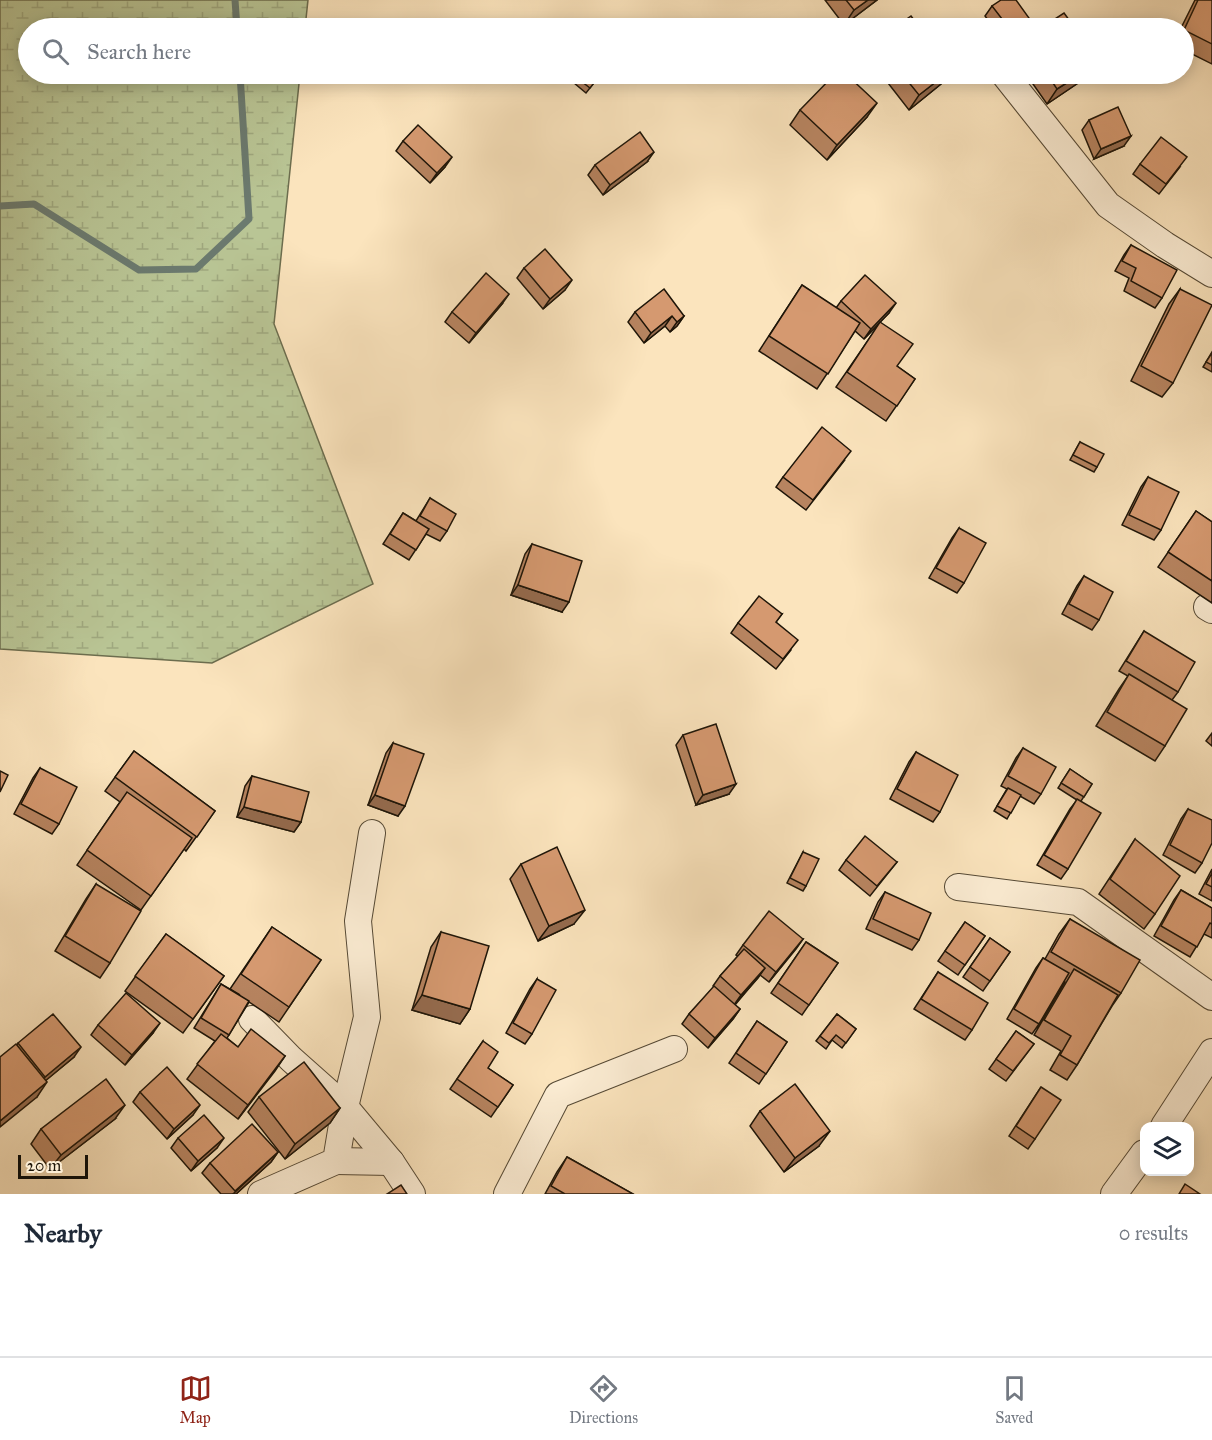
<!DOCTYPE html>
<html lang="en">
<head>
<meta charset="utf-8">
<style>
	body { margin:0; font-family:"IM FELL Great Primer",serif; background:#f2f2f3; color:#1f2937 }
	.controls { position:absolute; right:18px; bottom:18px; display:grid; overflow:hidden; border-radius:12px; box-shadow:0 3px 15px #0003 }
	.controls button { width:54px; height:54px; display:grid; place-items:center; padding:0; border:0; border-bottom:2px solid #e0e1e3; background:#fff; color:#1f2937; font:30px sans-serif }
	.scale { position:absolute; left:18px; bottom:15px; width:70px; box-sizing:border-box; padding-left:6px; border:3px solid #1e1508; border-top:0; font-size:16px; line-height:21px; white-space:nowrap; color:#1e1508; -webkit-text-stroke:4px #fcedd4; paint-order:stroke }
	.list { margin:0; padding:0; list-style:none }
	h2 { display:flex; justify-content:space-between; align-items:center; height:78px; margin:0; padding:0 24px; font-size:26px }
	h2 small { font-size:20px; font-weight:400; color:#747a83 }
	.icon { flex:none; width:33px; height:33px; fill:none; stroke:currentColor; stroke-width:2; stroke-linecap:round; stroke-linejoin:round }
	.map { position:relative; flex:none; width:1212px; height:1194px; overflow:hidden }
	.search { position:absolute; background:#fff; box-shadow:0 3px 15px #0003; left:18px; right:18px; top:18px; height:66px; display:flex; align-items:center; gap:15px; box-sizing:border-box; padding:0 21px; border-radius:33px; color:#747a83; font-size:22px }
	.sheet { height:162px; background:#fff }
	nav { display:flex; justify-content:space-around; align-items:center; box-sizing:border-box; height:84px; border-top:2px solid #e0e1e3; background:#fff; font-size:16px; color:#747a83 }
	nav a { display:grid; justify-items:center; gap:3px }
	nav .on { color:#8f2418 }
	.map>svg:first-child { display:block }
</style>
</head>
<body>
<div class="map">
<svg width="1212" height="1194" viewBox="0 0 1212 1194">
	<defs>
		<pattern id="wetland-marsh" width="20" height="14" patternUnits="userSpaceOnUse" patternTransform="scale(1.5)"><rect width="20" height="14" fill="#b9c595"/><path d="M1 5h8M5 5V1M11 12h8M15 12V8" fill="none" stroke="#9fa87f"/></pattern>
	</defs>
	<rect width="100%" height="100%" fill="#fbe4bd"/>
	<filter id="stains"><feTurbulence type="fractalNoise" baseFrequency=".00333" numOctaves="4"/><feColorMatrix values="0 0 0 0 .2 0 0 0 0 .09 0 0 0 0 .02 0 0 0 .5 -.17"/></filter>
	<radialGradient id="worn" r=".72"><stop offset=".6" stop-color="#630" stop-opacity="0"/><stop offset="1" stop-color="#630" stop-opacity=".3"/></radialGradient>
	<path fill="url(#wetland-marsh)" stroke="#6c6d4e" stroke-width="1.5" d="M 0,0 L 308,0 L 305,28 L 28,28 L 28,74 L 300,74 L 274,324 L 373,584 L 212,663 L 0,649 Z"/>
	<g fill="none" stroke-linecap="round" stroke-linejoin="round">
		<g stroke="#6b7a6f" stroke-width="7">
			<path d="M 235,0 L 237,28"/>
			<path d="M 0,206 L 34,204 L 139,270 L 196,269 L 249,219 L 240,74"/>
		</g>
		<defs>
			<g id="minor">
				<path d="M 1004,74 L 1108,205 L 1165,245 L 1212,274"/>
				<path d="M 1207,607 L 1212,610"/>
				<path d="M 958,887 L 1078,902 L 1212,997"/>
				<path d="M 252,1019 L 291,1059 L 345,1107 L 391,1162 L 412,1194"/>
				<path d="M 1164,1126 L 1212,1052"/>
				<path d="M 336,1161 L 391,1162"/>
				<path d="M 261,1194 L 336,1161 L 345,1107 L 367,1017 L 358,921 L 372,833"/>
				<path d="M 507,1194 L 558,1095 L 674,1049"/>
				<path d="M 1114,1194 L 1144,1153"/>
			</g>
		</defs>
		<use href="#minor" stroke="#554935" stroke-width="28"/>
		<use href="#minor" stroke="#fcedd4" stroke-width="26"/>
	</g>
	<g fill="#b78460" stroke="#1e1508" stroke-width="1.5">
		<path d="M 825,0 L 877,0 L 844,25 Z"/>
		<path d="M 1195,0 L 1212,0 L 1212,64 L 1184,50 L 1184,28 L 1181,28 Z"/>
		<path d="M 992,6 L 1032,28 L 994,28 L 985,16 Z"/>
		<path d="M 569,74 L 601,74 L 586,93 L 567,77 Z"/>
		<path d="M 725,74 L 736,74 L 729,79 Z"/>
		<path d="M 881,74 L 949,74 L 941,84 L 909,110 Z"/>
		<path d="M 1026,74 L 1089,74 L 1087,77 L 1047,104 Z"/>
		<path d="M 800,110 L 867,117 L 827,160 L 790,125 Z"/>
		<path d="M 1089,120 L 1124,146 L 1094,159 L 1082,130 Z"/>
		<path d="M 403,141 L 445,167 L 430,183 L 396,151 Z"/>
		<path d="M 647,162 L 603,195 L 588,175 L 595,165 Z"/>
		<path d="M 1140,164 L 1180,167 L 1159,194 L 1133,174 Z"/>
		<path d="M 1131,245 L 1162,298 L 1155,308 L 1124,291 L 1129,278 L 1115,271 L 1124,255 Z"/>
		<path d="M 524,268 L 565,290 L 543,309 L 517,278 Z"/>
		<path d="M 802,285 L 836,308 L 841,301 L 889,313 L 880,322 L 897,366 L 915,379 L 886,421 L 836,387 L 880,323 L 864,339 L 855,331 L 817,389 L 759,351 Z"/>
		<path d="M 1180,289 L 1173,383 L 1162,397 L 1131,381 L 1169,304 Z"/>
		<path d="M 502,304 L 469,343 L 445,322 L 452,312 Z"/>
		<path d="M 635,312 L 684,316 L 677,326 L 670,332 L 665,326 L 644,343 L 628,322 Z"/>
		<path d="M 1212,352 L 1212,372 L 1203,367 Z"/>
		<path d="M 1080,442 L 1097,467 L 1094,472 L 1070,460 Z"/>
		<path d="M 844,461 L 806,510 L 776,487 L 783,477 Z"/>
		<path d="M 1148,477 L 1161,530 L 1154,540 L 1122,525 L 1141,487 Z"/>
		<path d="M 430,498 L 447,531 L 440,541 L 426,534 L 409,560 L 383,544 L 403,513 L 416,521 Z"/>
		<path d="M 1196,511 L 1212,522 L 1212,603 L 1158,567 Z"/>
		<path d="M 959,528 L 964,583 L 957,593 L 929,578 L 952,538 Z"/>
		<path d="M 532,544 L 562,612 L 511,595 L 525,554 Z"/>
		<path d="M 1084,576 L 1099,620 L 1092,630 L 1062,614 L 1077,586 Z"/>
		<path d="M 782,614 L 776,622 L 791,650 L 776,669 L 731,633 L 738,623 Z"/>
		<path d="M 1144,631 L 1178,692 L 1172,700 L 1165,746 L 1155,761 L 1096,726 L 1119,689 L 1128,676 L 1119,671 Z"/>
		<path d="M 1212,733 L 1212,746 L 1206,741 Z"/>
		<path d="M 683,735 L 729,794 L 696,805 L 676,745 Z"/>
		<path d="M 393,743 L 398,816 L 368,805 L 386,753 Z"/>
		<path d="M 1023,748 L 1041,794 L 1034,804 L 1020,796 L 1007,819 L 994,811 L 1007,789 L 1001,786 L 1016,758 Z"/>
		<path d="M 134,751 L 215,811 L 186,851 L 184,849 L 141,910 L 77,865 L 120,802 L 105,791 Z"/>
		<path d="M 916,752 L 940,812 L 933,822 L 890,799 L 909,762 Z"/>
		<path d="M 40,768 L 59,824 L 52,834 L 14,814 L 33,778 Z"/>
		<path d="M 1070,769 L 1092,784 L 1081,801 L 1068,869 L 1061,879 L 1037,865 L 1070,809 L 1077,800 L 1058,788 Z"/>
		<path d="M 252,776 L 301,822 L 294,832 L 237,817 L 245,786 Z"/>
		<path d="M 1188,809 L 1202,863 L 1195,873 L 1163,855 L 1181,819 Z"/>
		<path d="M 1135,839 L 1155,914 L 1144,929 L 1099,894 Z"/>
		<path d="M 803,852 L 806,886 L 803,891 L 787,883 Z"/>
		<path d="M 846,860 L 897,862 L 870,896 L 839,870 Z"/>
		<path d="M 521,864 L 574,924 L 538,941 L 510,879 Z"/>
		<path d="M 1212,869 L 1212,901 L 1199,894 Z"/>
		<path d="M 96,884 L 110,963 L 100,978 L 55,951 L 86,899 Z"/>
		<path d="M 1181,890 L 1212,908 L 1212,938 L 1204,934 L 1190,957 L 1154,936 L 1174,900 Z"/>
		<path d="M 885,892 L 919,940 L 912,950 L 866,929 L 878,902 Z"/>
		<path d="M 1070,919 L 1121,993 L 1112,1006 L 1077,1065 L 1067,1080 L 1050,1070 L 1061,1051 L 1034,1035 L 1065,982 L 1064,981 L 1039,1024 L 1032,1034 L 1007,1019 L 1036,968 L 1043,958 L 1045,959 L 1059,934 Z"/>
		<path d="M 965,922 L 985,936 L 958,975 L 938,961 Z"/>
		<path d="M 272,927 L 321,960 L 279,1022 L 249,1002 L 227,1038 L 238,1047 L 285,1056 L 238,1119 L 187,1079 L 215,1041 L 194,1028 L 221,984 L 240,995 L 230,989 Z"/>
		<path d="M 441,932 L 470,1009 L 460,1024 L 412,1010 L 431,947 Z"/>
		<path d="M 166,934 L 224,976 L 183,1033 L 125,991 Z"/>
		<path d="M 990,938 L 1010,952 L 983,991 L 963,977 Z"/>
		<path d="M 803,939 L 769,982 L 760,975 L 735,1005 L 740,1009 L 733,1019 L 708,1048 L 682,1024 L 689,1014 L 714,987 L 713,986 L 720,976 L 738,956 L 736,955 L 743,945 Z"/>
		<path d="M 806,942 L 838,963 L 802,1015 L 771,993 Z"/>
		<path d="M 938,972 L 972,1030 L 965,1040 L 914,1009 Z"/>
		<path d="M 537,979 L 532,1034 L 525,1044 L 506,1033 L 530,989 Z"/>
		<path d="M 837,1014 L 856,1029 L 842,1048 L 832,1040 L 826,1049 L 816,1041 Z"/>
		<path d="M 757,1021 L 787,1042 L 759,1084 L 729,1063 Z"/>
		<path d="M 98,1025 L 153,1033 L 125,1065 L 91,1035 Z"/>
		<path d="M 1016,1031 L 1034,1044 L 1006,1081 L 989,1069 Z"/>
		<path d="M 483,1041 L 488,1068 L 513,1085 L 491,1117 L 450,1089 Z"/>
		<path d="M 18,1043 L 74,1057 L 46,1080 L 37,1097 L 17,1045 Z"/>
		<path d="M 1041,1087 L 1035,1139 L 1028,1149 L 1009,1136 Z"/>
		<path d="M 140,1092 L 193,1115 L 167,1139 L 133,1102 Z"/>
		<path d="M 259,1097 L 340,1108 L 330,1123 L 285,1159 L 248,1112 Z"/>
		<path d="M 760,1111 L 819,1146 L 784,1172 L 750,1126 Z"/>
		<path d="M 115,1119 L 50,1169 L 31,1144 L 41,1129 Z"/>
		<path d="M 178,1138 L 217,1148 L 191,1171 L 171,1148 Z"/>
		<path d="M 278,1152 L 271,1162 L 236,1194 L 221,1194 L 202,1173 L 210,1163 Z"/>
		<path d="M 567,1157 L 633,1194 L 545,1194 L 557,1172 Z"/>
	</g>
	<g fill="#956b4e" stroke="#1e1508" stroke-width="1.5">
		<path d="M 868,0 L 877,0 L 844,25 L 854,10 Z"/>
		<path d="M 946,74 L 949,74 L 941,84 L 909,110 L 919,95 Z"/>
		<path d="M 1081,74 L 1089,74 L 1087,77 L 1047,104 L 1057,89 Z"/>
		<path d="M 877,103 L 867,117 L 827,160 L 837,145 Z"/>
		<path d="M 1131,136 L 1124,146 L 1094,159 L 1101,149 Z"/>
		<path d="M 654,152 L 647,162 L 603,195 L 610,185 Z"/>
		<path d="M 452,157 L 445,167 L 430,183 L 437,173 Z"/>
		<path d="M 572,280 L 565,290 L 543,309 L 550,299 Z"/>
		<path d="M 509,294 L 502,304 L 469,343 L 476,333 Z"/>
		<path d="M 896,303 L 889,313 L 864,339 L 871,329 Z"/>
		<path d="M 672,316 L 665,326 L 644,343 L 651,333 Z"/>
		<path d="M 684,316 L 677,326 L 670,332 L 677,322 Z"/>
		<path d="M 518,585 L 569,602 L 562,612 L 511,595 Z"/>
		<path d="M 736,784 L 729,794 L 696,805 L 703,795 Z"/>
		<path d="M 375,795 L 405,806 L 398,816 L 368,805 Z"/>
		<path d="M 244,807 L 301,822 L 294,832 L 237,817 Z"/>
		<path d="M 585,910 L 574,924 L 538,941 L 549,926 Z"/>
		<path d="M 803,939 L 796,949 L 769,982 L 776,972 Z"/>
		<path d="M 765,968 L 758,978 L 734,1005 L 741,995 Z"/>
		<path d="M 422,995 L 470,1009 L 460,1024 L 412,1010 Z"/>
		<path d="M 740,1009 L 733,1019 L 708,1048 L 715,1038 Z"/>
		<path d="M 160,1023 L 153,1033 L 125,1065 L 132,1055 Z"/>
		<path d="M 81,1047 L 74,1057 L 38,1087 L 45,1077 Z"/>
		<path d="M 285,1056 L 275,1071 L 238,1119 L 248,1105 Z"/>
		<path d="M 47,1082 L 37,1097 L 0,1127 L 0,1121 Z"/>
		<path d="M 125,1105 L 115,1119 L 50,1169 L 61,1155 Z"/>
		<path d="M 200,1105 L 193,1115 L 167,1139 L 174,1129 Z"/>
		<path d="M 340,1108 L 330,1123 L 285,1159 L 295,1144 Z"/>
		<path d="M 830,1131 L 819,1146 L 784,1172 L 795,1158 Z"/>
		<path d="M 224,1138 L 217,1148 L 191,1171 L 198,1161 Z"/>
		<path d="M 278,1152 L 271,1162 L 236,1194 L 233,1194 Z"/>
	</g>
	<g fill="#d59970" stroke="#1e1508" stroke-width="1.5">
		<path d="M 846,0 L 868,0 L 854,10 Z"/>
		<path d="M 1001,0 L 1016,0 L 1034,25 L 1030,28 L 1009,28 L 992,6 Z"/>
		<path d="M 1198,0 L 1212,0 L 1212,44 L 1184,30 Z"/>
		<path d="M 1064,13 L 1075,28 L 1041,28 Z"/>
		<path d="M 911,16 L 920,28 L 894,28 Z"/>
		<path d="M 572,74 L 601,74 L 590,88 Z"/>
		<path d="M 835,74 L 846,74 L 877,103 L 837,145 L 800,110 Z"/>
		<path d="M 902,74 L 946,74 L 919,95 Z"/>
		<path d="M 1047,74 L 1081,74 L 1057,89 Z"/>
		<path d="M 1118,107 L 1131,136 L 1101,149 L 1089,120 Z"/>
		<path d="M 418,125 L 452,157 L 437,173 L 403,141 Z"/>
		<path d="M 640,132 L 654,152 L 610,185 L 595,165 Z"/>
		<path d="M 1161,137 L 1187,157 L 1166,184 L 1140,164 Z"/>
		<path d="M 1131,245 L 1177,270 L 1162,298 L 1131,281 L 1136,268 L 1122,261 Z"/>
		<path d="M 545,249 L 572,280 L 550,299 L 524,268 Z"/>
		<path d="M 486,273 L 509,294 L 476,333 L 452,312 Z"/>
		<path d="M 865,275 L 896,303 L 871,329 L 841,301 Z"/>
		<path d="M 802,285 L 860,323 L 828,374 L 769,336 Z"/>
		<path d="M 664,289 L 684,316 L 677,322 L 672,316 L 651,333 L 635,312 Z"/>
		<path d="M 1180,289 L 1212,305 L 1173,383 L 1141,366 Z"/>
		<path d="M 880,322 L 913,344 L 897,366 L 915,379 L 897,406 L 847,372 Z"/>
		<path d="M 1212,353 L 1212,365 L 1206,362 Z"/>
		<path d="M 822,427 L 851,451 L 813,500 L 783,477 Z"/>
		<path d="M 1080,442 L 1104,454 L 1097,467 L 1073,455 Z"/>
		<path d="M 1148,477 L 1179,492 L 1161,530 L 1129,515 Z"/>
		<path d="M 430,498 L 456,514 L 447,531 L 420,516 Z"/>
		<path d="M 1196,511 L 1212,522 L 1212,581 L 1168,552 Z"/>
		<path d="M 403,513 L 429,529 L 416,550 L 390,534 Z"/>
		<path d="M 959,528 L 986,543 L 964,583 L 936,568 Z"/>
		<path d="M 532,544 L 582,561 L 569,602 L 518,585 Z"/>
		<path d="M 1084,576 L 1113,592 L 1099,620 L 1069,604 Z"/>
		<path d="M 759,596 L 782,614 L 776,622 L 798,640 L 783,659 L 738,623 Z"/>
		<path d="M 1144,631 L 1195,662 L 1178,692 L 1126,661 Z"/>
		<path d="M 1129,674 L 1187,709 L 1165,746 L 1107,712 Z"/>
		<path d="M 716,724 L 736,784 L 703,795 L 683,735 Z"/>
		<path d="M 393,743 L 424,754 L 405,806 L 375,795 Z"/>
		<path d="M 1023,748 L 1056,767 L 1041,794 L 1008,776 Z"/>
		<path d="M 134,751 L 215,811 L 197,837 L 115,777 Z"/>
		<path d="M 916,752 L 958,775 L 940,812 L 897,789 Z"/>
		<path d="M 40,768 L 77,787 L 59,824 L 21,804 Z"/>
		<path d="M 1070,769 L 1092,784 L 1084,797 L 1061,783 Z"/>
		<path d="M 0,771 L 8,775 L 0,792 Z"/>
		<path d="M 252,776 L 309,792 L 301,822 L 244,807 Z"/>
		<path d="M 1008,788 L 1021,795 L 1011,813 L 997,806 Z"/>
		<path d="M 127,792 L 192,838 L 151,896 L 87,850 Z"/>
		<path d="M 1077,799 L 1101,813 L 1068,869 L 1044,855 Z"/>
		<path d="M 1188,809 L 1212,820 L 1212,843 L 1202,863 L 1170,845 Z"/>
		<path d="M 865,836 L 897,862 L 877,886 L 846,860 Z"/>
		<path d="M 1135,839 L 1180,876 L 1155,914 L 1110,879 Z"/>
		<path d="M 557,847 L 585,910 L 549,926 L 521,864 Z"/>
		<path d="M 803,852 L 819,859 L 806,886 L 790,878 Z"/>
		<path d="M 1212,873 L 1212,887 L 1206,884 Z"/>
		<path d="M 96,884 L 141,911 L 110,963 L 65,936 Z"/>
		<path d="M 1181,890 L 1212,908 L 1212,924 L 1210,923 L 1197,947 L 1161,926 Z"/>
		<path d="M 885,892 L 931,913 L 919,940 L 873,919 Z"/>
		<path d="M 769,911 L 803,939 L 776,972 L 743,945 Z"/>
		<path d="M 1070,919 L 1140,960 L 1121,993 L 1051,952 Z"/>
		<path d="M 965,922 L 985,936 L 965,965 L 945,951 Z"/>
		<path d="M 272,927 L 321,960 L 289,1007 L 241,974 Z"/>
		<path d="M 441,932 L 489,946 L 470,1009 L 422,995 Z"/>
		<path d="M 166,934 L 224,976 L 193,1019 L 135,976 Z"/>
		<path d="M 990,938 L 1010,952 L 990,981 L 970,967 Z"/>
		<path d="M 806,942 L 838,963 L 809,1005 L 778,983 Z"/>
		<path d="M 744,949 L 765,968 L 741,995 L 720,976 Z"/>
		<path d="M 1043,958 L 1069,973 L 1039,1024 L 1014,1009 Z"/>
		<path d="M 1074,969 L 1118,995 L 1077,1065 L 1060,1055 L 1071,1036 L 1044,1020 Z"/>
		<path d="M 938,972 L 988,1003 L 972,1030 L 921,999 Z"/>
		<path d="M 537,979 L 556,990 L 532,1034 L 513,1023 Z"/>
		<path d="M 221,984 L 249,1001 L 229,1035 L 201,1018 Z"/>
		<path d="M 714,986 L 740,1009 L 715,1038 L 689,1014 Z"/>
		<path d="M 126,993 L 160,1023 L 132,1055 L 98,1025 Z"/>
		<path d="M 53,1014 L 81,1047 L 45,1077 L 18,1043 Z"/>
		<path d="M 837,1014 L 856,1029 L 846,1043 L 836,1035 L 829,1043 L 820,1036 Z"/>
		<path d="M 757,1021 L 787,1042 L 766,1074 L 736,1053 Z"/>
		<path d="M 251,1029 L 285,1056 L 248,1105 L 197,1064 L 221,1034 L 238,1047 Z"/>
		<path d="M 1016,1031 L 1034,1044 L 1013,1071 L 996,1059 Z"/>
		<path d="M 483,1041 L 498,1052 L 488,1068 L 513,1085 L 498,1107 L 457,1079 Z"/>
		<path d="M 16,1044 L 47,1082 L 0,1121 L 0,1057 Z"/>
		<path d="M 304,1062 L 340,1108 L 295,1144 L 259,1097 Z"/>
		<path d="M 167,1067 L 200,1105 L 174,1129 L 140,1092 Z"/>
		<path d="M 106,1079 L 125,1105 L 61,1155 L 41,1129 Z"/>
		<path d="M 795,1084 L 830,1131 L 795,1158 L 760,1111 Z"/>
		<path d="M 1041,1087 L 1061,1100 L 1035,1139 L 1016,1126 Z"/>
		<path d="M 204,1115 L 224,1138 L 198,1161 L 178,1138 Z"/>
		<path d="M 252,1124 L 278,1152 L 235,1191 L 210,1163 Z"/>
		<path d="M 567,1157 L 633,1194 L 565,1194 L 551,1186 Z"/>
		<path d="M 1185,1184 L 1200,1194 L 1179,1194 Z"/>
		<path d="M 401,1185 L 407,1194 L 387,1194 Z"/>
	</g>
	<rect width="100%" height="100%" filter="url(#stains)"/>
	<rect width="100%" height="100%" fill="url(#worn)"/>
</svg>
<div class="controls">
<button><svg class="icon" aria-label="layers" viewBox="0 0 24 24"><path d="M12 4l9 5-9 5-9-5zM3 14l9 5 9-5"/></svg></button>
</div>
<div class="scale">20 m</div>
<div class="search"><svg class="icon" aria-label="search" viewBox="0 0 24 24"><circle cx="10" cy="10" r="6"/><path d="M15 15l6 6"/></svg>Search here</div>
</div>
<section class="sheet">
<h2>Nearby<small>0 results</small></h2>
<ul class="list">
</ul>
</section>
<nav>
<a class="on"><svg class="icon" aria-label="map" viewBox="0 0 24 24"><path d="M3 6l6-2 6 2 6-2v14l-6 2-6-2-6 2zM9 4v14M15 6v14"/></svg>Map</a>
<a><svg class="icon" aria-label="directions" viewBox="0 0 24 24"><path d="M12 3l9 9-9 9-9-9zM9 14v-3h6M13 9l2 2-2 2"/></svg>Directions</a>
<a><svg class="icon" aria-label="saved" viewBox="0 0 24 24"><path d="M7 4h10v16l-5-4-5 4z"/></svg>Saved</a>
</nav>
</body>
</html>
